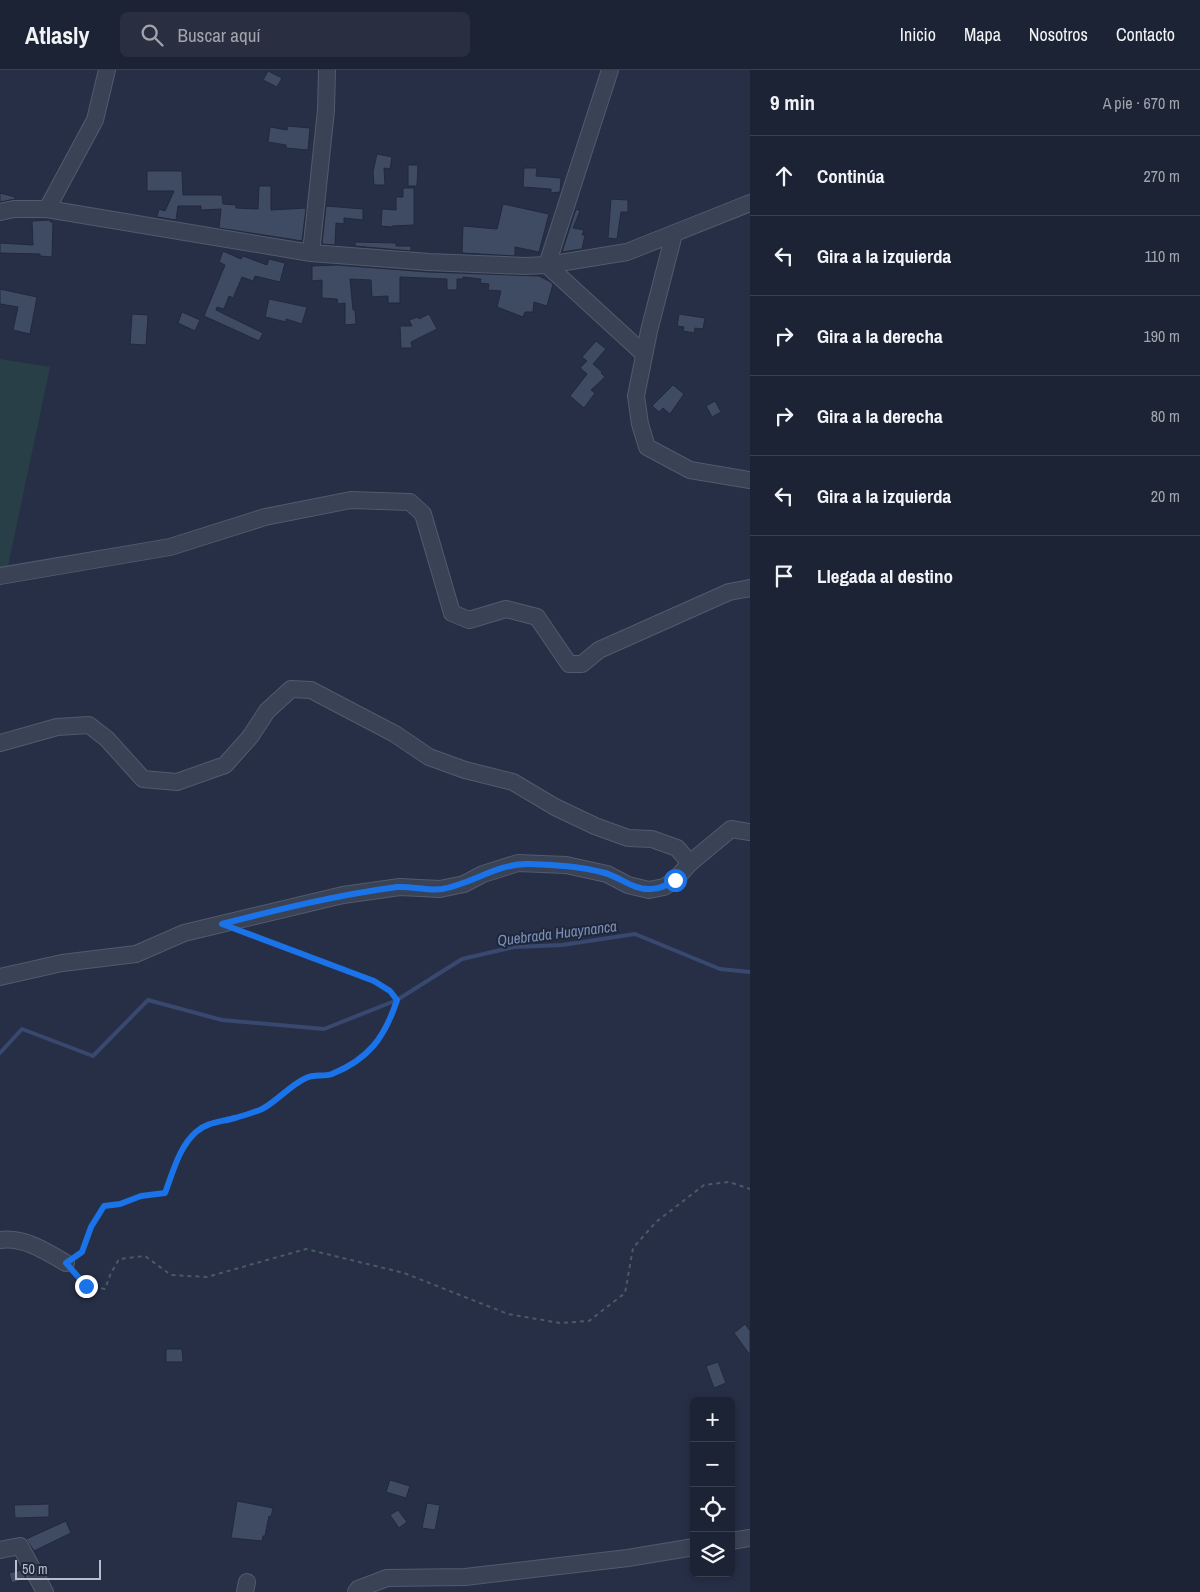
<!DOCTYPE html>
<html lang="es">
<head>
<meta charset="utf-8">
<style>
	body { margin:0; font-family:"Archivo Narrow",sans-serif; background:#292f40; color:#f1f3f6 }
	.controls { position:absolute; right:15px; bottom:15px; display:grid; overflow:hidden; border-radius:8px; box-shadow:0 2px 8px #0003 }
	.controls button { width:45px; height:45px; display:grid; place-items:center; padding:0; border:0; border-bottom:1px solid #3a404f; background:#1c2334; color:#f1f3f6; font:25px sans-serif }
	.scale { position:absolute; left:15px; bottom:12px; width:86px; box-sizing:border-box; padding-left:5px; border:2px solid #b8bece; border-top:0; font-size:14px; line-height:18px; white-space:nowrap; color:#b8bece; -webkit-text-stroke:4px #1f273b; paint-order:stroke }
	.stop { position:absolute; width:15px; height:15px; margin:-11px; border:4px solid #1a73e8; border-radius:50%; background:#fff }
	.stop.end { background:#1a73e8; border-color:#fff; box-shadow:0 1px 5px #0008 }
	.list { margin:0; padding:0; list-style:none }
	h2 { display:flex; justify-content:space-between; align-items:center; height:65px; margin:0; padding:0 20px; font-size:21px }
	h2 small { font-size:16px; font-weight:400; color:#a0a4ac }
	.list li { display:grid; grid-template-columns:32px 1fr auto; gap:15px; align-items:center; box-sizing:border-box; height:80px; padding:0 20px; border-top:1px solid #3a404f }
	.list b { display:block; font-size:19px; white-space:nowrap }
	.list em { font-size:16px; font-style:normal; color:#a0a4ac }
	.icon { flex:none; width:28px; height:28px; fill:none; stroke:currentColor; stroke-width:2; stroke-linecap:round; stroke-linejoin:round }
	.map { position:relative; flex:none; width:750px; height:1522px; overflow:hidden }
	header { display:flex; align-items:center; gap:30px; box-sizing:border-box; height:70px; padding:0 25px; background:#1c2334; border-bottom:1px solid #3a404f }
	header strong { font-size:24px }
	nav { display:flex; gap:28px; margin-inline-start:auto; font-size:18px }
	.search { width:350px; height:45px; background:#292f40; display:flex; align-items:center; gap:12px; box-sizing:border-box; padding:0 18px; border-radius:8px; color:#a0a4ac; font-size:19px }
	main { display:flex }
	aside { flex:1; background:#1c2334 }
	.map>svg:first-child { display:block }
</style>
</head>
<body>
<header>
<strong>Atlasly</strong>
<div class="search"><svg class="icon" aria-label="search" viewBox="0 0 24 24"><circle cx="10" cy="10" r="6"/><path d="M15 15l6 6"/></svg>Buscar aquí</div>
<nav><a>Inicio</a><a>Mapa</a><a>Nosotros</a><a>Contacto</a></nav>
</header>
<main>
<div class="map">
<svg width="750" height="1522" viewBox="0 0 750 1522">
	<rect width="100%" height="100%" fill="#262f46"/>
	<path fill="#283f47" d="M 0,289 L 50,297 L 7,501 L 0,500 Z"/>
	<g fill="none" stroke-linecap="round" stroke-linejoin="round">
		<path stroke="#38486e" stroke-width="4" d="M 0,983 L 22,959 L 93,986 L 148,930 L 222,950 L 324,959 L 397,930 L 462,889 L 514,877 L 562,875 L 635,864 L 720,899 L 750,902"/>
	</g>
	<g fill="#3f4a63" stroke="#21293d">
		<path d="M 268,1 L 282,8 L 277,17 L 263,10 Z"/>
		<path d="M 288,56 L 310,58 L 308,80 L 286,78 L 286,75 L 268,72 L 270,57 L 287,60 Z"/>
		<path d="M 377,84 L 392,87 L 390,99 L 384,98 L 385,115 L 374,115 L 373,102 Z"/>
		<path d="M 408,95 L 418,95 L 417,116 L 408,116 Z"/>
		<path d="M 524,98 L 537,98 L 536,106 L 561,108 L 560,122 L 551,123 L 551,119 L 523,117 Z"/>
		<path d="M 147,101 L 182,101 L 183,125 L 222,125 L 223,134 L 236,135 L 236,138 L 258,139 L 259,116 L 271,116 L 271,140 L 306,138 L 302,171 L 219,158 L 221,139 L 201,140 L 201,136 L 178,136 L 176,150 L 157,147 L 159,139 L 165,141 L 174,121 L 147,121 Z"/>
		<path d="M 403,118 L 414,118 L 414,155 L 392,156 L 392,157 L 381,156 L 382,139 L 396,140 L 396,127 L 403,127 Z"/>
		<path d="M 0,123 L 15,127 L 15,129 L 0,132 Z"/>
		<path d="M 611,129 L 628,130 L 628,142 L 621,142 L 617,169 L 608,168 Z"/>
		<path d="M 503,134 L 549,144 L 539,182 L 515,177 L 515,186 L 462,183 L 463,156 L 497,159 Z"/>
		<path d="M 326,136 L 363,139 L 363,150 L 344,148 L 344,154 L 336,153 L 335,175 L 322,174 Z"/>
		<path d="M 576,139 L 580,141 L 573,158 L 584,160 L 582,165 L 585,165 L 582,179 L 562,182 Z"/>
		<path d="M 50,150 L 50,152 L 53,152 L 52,187 L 40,186 L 40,184 L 0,183 L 0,173 L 33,175 L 32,151 Z"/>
		<path d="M 355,172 L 396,173 L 396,176 L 411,176 L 411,181 L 355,176 Z"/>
		<path d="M 223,181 L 241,189 L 243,186 L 267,195 L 269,189 L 285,193 L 280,212 L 255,206 L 253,211 L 242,207 L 233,228 L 229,226 L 224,239 L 217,237 L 216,240 L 263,263 L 259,271 L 204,246 L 225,195 L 219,192 Z"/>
		<path d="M 337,195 L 428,202 L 539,206 L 549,211 L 553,214 L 547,236 L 534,232 L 533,242 L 525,242 L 523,247 L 497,237 L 501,221 L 488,220 L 489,214 L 480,213 L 481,209 L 463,207 L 463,209 L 457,209 L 457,220 L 447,220 L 447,209 L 400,207 L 400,233 L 388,233 L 388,226 L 372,227 L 371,210 L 350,209 L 353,240 L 355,240 L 356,254 L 345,255 L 345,233 L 338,234 L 337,229 L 322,228 L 322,210 L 312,211 L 312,196 Z"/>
		<path d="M 0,219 L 37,227 L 30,264 L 13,260 L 18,237 L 0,234 Z"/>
		<path d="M 269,229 L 307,237 L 302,254 L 286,249 L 286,252 L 265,247 Z"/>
		<path d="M 182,242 L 200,250 L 195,261 L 178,253 Z"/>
		<path d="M 132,244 L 148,245 L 146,275 L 130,274 Z"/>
		<path d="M 429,244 L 437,259 L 411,272 L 412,278 L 401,278 L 400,256 L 412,256 L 409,250 L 418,247 L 419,249 Z"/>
		<path d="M 679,244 L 705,248 L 703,259 L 695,258 L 694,263 L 683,261 L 684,257 L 677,256 Z"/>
		<path d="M 596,271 L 606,279 L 593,294 L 602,302 L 601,303 L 605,307 L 591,320 L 595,323 L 584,338 L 570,326 L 587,304 L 580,298 L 587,291 L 582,287 Z"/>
		<path d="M 673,315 L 684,324 L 670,344 L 663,338 L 659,342 L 652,336 Z"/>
		<path d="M 715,331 L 721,342 L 712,347 L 706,336 Z"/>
		<path d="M 745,1254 L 750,1261 L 750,1285 L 734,1263 Z"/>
		<path d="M 166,1279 L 182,1279 L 183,1292 L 166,1292 Z"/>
		<path d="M 718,1292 L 726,1313 L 714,1318 L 706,1296 Z"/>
		<path d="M 390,1410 L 410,1416 L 406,1428 L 386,1422 Z"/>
		<path d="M 237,1431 L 273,1438 L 271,1447 L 269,1446 L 265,1466 L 263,1466 L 262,1471 L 231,1468 Z"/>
		<path d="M 427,1433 L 440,1435 L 435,1460 L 422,1458 Z"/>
		<path d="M 49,1434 L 49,1447 L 15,1448 L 14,1435 Z"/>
		<path d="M 398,1440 L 407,1452 L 399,1458 L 390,1445 Z"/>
		<path d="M 66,1451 L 71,1463 L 34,1481 L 26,1469 Z"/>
		<path d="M 22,1500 L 26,1509 L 12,1513 L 9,1503 Z"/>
	</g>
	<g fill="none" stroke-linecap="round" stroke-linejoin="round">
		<defs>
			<g id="minor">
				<path d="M 610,0 L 547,195 L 644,284"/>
				<path d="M 47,139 L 95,50 L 107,0"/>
				<path d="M 0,142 L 14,139 L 47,139 L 311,183 L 429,192 L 525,196 L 547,195 L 627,182 L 750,133"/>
				<path d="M 674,164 L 649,261 L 636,326 L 640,354 L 647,377 L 690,400 L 750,410"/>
				<path d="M 311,183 L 326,40 L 327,0"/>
				<path d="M 0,506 L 170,477 L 265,447 L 351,430 L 410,432 L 423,444 L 452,543 L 469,550 L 506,539 L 537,547 L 569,594 L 582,594 L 599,580 L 729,522 L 750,518"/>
				<path d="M 0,673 L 57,657 L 89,655 L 107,669 L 143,709 L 177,712 L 225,695 L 250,667 L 267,641 L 291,619 L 311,620 L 395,664 L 429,687 L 465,700 L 513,712 L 555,737 L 595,756 L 628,768 L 652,769 L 677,778 L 690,793 L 675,810 L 664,817 L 649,820 L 628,815 L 607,804 L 566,795 L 518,793 L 483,804 L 464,814 L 440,819 L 400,817 L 343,825 L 184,863 L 136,884 L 62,893 L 0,907"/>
				<path d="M 690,793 L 731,759 L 750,762"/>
				<path d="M 0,1170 C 24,1167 46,1181 66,1193"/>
				<path d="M 731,1471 L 750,1468"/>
				<path d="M 0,1480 L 20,1476 L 45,1522"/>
				<path d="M 245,1522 L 247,1512"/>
				<path d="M 356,1522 L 358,1519 L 387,1508 L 465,1507 L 628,1488 L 694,1477"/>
			</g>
		</defs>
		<use href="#minor" stroke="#535a6d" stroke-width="18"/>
		<g stroke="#465c62" stroke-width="2" stroke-dasharray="4 4" stroke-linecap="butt">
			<path d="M 77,1185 L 81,1181 L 91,1157 L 105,1136 L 120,1135 L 141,1127 L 165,1123 C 173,1102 179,1077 196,1062 C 207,1052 220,1052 234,1048 C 243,1046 251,1043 260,1040 C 273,1035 290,1015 306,1008 C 314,1004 324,1007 332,1004 C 369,989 385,967 397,930 L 390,921 L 374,911 L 245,862"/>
			<path d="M 75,1203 L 87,1216 L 105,1219 L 111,1203 L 119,1189 L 145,1186 L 171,1205 L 207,1207 L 306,1179 L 404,1203 L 508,1244 L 560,1253 L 589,1251 L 625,1223 L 633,1178 L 656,1152 L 704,1115 L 729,1112 L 750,1119"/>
		</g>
		<use href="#minor" stroke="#3a4255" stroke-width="16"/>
	</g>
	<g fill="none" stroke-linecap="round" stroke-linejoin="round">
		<path stroke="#1a73e8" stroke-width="6" d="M 86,1216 L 66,1193 L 82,1182 L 91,1157 L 104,1136 L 120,1134 L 141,1126 L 165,1123 C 173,1102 179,1077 196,1062 C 207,1052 221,1052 235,1048 C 243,1046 251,1043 260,1040 C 273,1035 290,1015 306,1008 C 314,1004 324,1007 332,1004 C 369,989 385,967 397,930 L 390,921 L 374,911 L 222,854 C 280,839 337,825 397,817 C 412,816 428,821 442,819 C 472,814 498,793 529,794 C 555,795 580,796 605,803 C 620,807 633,820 651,819 C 660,819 667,815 675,810"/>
	</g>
	<g text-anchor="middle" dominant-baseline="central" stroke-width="4" stroke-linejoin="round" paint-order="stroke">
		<g font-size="15" font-style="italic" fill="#7d8fb7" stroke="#1f273b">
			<text transform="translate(557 863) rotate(-7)">Quebrada Huaynanca</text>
		</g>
	</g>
</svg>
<div class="controls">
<button>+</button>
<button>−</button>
<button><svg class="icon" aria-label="locate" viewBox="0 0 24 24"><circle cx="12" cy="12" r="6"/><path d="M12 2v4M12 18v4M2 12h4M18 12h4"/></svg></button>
<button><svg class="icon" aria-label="layers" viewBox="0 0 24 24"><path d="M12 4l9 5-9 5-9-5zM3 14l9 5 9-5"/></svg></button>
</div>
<div class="scale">50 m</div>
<div class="stop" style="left:675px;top:810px"></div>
<div class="stop end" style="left:86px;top:1216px"></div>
</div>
<aside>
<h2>9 min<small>A pie · 670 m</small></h2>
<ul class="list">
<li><svg class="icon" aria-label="ahead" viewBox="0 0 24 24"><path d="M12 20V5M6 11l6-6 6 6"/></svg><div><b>Continúa</b></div><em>270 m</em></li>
<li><svg class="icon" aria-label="left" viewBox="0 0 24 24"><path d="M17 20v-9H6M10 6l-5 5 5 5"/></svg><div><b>Gira a la izquierda</b></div><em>110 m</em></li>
<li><svg class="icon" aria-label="right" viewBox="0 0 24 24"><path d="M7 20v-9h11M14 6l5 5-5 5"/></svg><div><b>Gira a la derecha</b></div><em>190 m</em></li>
<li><svg class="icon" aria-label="right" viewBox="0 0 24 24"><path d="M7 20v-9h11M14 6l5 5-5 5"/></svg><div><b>Gira a la derecha</b></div><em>80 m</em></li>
<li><svg class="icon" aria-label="left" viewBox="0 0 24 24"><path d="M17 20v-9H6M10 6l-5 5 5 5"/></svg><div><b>Gira a la izquierda</b></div><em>20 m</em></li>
<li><svg class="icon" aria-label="arrive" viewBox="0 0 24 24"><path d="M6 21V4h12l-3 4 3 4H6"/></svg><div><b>Llegada al destino</b></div></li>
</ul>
</aside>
</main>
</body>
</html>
